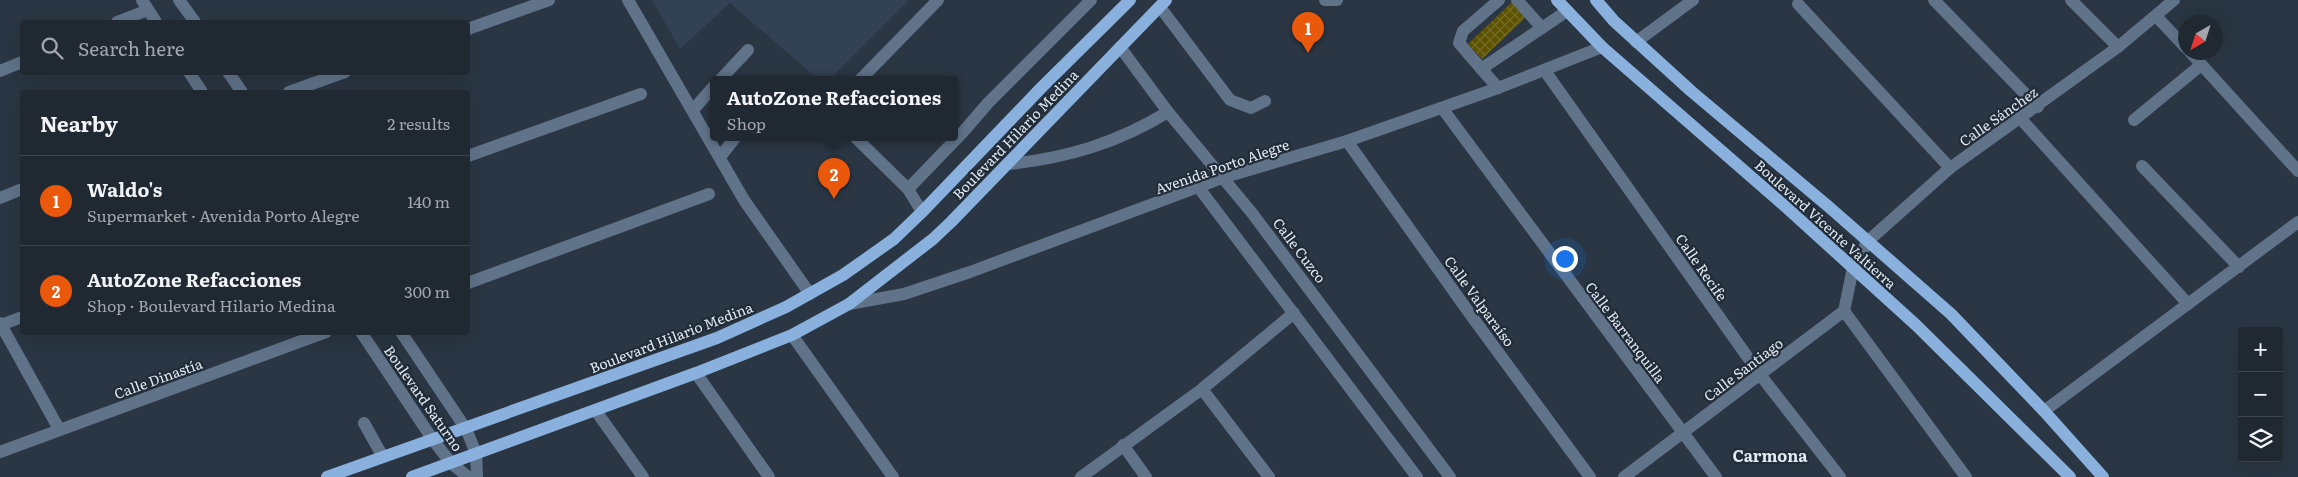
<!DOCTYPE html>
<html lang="en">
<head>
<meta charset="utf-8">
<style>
	body { margin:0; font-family:Literata,serif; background:#2d343e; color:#f1f3f6 }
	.controls { position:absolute; right:15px; bottom:15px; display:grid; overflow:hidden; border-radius:5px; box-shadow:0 5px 20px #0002 }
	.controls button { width:45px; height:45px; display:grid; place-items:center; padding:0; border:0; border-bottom:1px solid #3d444d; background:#202832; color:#f1f3f6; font:25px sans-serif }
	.compass { position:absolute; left:2178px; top:15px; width:45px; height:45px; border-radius:50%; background:#202832; box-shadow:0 5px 20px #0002; rotate:219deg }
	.you { position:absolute; left:1564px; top:258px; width:18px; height:18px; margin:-12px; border:4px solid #fff; border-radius:50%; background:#1a73e8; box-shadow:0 0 0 8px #1a73e833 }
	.badge { display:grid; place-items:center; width:32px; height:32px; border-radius:50%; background:#ea580c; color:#fff; font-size:16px; font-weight:700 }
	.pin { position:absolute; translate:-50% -41px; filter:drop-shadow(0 1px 2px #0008) }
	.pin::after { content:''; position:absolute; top:26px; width:18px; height:15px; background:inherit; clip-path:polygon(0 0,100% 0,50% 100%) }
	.popup { position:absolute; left:710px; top:76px; width:248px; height:65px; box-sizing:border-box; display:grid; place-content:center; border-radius:5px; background:#202832; filter:drop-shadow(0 1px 4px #0005); font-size:16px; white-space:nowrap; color:#a2a6ac }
	.popup b { font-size:19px; color:#f1f3f6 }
	.popup::after { content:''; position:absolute; left:50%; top:100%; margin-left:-10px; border:10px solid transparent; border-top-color:#202832 }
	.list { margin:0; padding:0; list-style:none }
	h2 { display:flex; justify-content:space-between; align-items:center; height:65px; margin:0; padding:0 20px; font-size:21px }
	h2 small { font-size:16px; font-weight:400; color:#a2a6ac }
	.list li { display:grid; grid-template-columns:32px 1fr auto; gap:15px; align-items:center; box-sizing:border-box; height:90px; padding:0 20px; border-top:1px solid #3d444d }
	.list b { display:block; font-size:19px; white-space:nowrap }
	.list p { margin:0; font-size:16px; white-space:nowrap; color:#a2a6ac }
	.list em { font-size:16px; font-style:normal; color:#a2a6ac }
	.icon { flex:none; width:28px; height:28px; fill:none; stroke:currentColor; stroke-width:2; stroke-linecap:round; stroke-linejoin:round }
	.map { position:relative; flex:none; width:2298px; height:477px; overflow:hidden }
	.search { position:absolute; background:#202832; box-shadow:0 5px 20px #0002; left:20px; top:20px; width:450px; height:55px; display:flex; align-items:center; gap:12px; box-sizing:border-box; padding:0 18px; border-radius:5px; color:#a2a6ac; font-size:19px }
	.panel { position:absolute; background:#202832; box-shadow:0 5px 20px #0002; left:20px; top:90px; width:450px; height:245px; border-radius:5px }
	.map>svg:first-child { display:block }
</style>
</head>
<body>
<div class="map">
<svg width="2298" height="477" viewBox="0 0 2298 477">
	<defs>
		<pattern id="building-cross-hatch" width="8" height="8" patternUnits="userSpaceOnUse" patternTransform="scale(1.25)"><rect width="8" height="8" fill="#5d5200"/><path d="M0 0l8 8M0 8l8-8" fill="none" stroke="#746b26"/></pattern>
	</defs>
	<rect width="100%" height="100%" fill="#2a3643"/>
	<path fill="#324153" d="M 652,0 L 909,0 L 829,80 L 819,80 L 730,3 L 680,49 Z"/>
	<path fill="url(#building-cross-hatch)" d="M 1513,1 L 1527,16 L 1482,59 L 1468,44 Z"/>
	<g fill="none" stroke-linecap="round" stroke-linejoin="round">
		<g stroke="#617389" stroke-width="12">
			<path d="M 142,0 L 156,22"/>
			<path d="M 179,0 L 195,22"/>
			<path d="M 628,0 L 744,200 L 810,294"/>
			<path d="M 1325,0 L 1337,0"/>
			<path d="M 1517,0 L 1542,28"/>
			<path d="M 1934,0 L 2038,107"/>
			<path d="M 2071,0 L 2118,47"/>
			<path d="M 1798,4 L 1950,168"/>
			<path d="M 1160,7 L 1230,100 L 1251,108 L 1265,101"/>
			<path d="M 2156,16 L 2186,48"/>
			<path d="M 117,22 L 148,10"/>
			<path d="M 468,29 L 549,0"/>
			<path d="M 1636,42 L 1693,0"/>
			<path d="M 1120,47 L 1168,112 L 1252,213 L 1450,477"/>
			<path d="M 2190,52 L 2298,171"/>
			<path d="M 1481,69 L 1567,11"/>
			<path d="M 0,71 L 22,62"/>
			<path d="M 1545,71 L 1761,376 L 1840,477"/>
			<path d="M 189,72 L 202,92"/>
			<path d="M 228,72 L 242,92"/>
			<path d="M 720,80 L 748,50"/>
			<path d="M 860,80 L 938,0"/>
			<path d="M 1498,88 L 1459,43 L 1463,31 L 1499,0"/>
			<path d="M 289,92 L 345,72"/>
			<path d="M 1442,108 L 1716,477"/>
			<path d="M 693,110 L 714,86"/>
			<path d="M 2020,118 L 2188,304"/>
			<path d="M 2134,120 L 2201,65"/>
			<path d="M 856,138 L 908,189 L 922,212"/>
			<path d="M 1347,141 L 1470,314 L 1590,477"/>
			<path d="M 468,156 L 641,94"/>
			<path d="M 720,157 L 735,138"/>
			<path d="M 1009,164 C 1067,158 1117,143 1168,112"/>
			<path d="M 2142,166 L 2239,267"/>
			<path d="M 1199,188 L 1417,477"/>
			<path d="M 908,189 L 963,132 L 988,103 L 1091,0"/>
			<path d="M 0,198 L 22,189"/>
			<path d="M 468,283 L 709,194"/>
			<path d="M 849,304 L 904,294 L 970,272 L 1225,177 L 1347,141 L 1498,88 L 1602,47"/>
			<path d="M 1844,311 L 1966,477"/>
			<path d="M 0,323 L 59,429"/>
			<path d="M 1,325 L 22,317"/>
			<path d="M 361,332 L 433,440 L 451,463 L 468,477"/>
			<path d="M 401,332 L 466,429 L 476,453 L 477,477"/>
			<path d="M 792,335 L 893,477"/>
			<path d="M 696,373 L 769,477"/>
			<path d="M 1202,389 L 1269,477"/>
			<path d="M 596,411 L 643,477"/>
			<path d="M 2044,411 L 2298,222"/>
			<path d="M 364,423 L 383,457"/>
			<path d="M 1123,445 L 1146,477"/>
			<path d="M 0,452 L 326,332"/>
			<path d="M 1081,477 L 1202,389 L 1294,313"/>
			<path d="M 1624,477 L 1844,311 L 1853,268 L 1868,241 L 1950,168 L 2118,47 L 2174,0"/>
		</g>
		<g stroke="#8ab1de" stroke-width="12">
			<path d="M 1557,0 L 1602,47 L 1787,208 L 1916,325 L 2070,477"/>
			<path d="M 1596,0 L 1614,21 L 1691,91 L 1829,207 L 1951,314 L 2044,411 L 2103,477"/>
			<path d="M 327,477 L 717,338 L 786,307 L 843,275 L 894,239 L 922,212 L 1042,87 L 1130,0"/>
			<path d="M 412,477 L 696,373 L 792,335 L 849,304 L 933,239 L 951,222 L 1166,0"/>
		</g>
	</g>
	<g text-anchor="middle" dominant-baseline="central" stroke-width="4.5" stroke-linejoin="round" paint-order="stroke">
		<g font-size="14" fill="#e2e9f2" stroke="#202c38">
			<text transform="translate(1998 116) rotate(-35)">Calle Sánchez</text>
			<text transform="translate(1015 134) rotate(-46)">Boulevard Hilario Medina</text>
			<text transform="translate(1222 166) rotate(-19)">Avenida Porto Alegre</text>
			<text transform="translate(1826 224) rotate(42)">Boulevard Vicente Valtierra</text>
			<text transform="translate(1300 250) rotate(53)">Calle Cuzco</text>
			<text transform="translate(1702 267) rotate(55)">Calle Recife</text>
			<text transform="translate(1480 301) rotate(54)">Calle Valparaíso</text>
			<text transform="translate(1626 332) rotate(53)">Calle Barranquilla</text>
			<text transform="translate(671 337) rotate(-21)">Boulevard Hilario Medina</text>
			<text transform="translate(1743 369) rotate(-37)">Calle Santiago</text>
			<text transform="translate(158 378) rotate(-20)">Calle Dinastía</text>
			<text transform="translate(424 398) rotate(55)">Boulevard Saturno</text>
		</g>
		<g font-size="16" font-weight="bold" fill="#e2e9f2" stroke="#202c38">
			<text x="1770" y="455">Carmona</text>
		</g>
	</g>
</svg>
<div class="controls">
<button>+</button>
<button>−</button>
<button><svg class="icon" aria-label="layers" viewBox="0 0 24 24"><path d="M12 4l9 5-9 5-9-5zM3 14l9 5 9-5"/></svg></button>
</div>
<svg class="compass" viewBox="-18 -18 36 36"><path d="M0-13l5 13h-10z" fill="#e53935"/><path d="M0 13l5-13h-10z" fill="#a2a6ac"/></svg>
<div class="you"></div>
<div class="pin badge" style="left:1308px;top:53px">1</div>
<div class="pin badge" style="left:834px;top:199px">2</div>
<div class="popup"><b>AutoZone Refacciones</b>Shop</div>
<div class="search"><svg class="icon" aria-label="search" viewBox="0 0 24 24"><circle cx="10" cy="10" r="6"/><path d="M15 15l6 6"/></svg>Search here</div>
<section class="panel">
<h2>Nearby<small>2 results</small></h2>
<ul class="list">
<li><span class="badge">1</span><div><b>Waldo's</b><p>Supermarket · Avenida Porto Alegre</p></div><em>140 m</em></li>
<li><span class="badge">2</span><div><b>AutoZone Refacciones</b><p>Shop · Boulevard Hilario Medina</p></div><em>300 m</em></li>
</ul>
</section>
</div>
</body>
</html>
